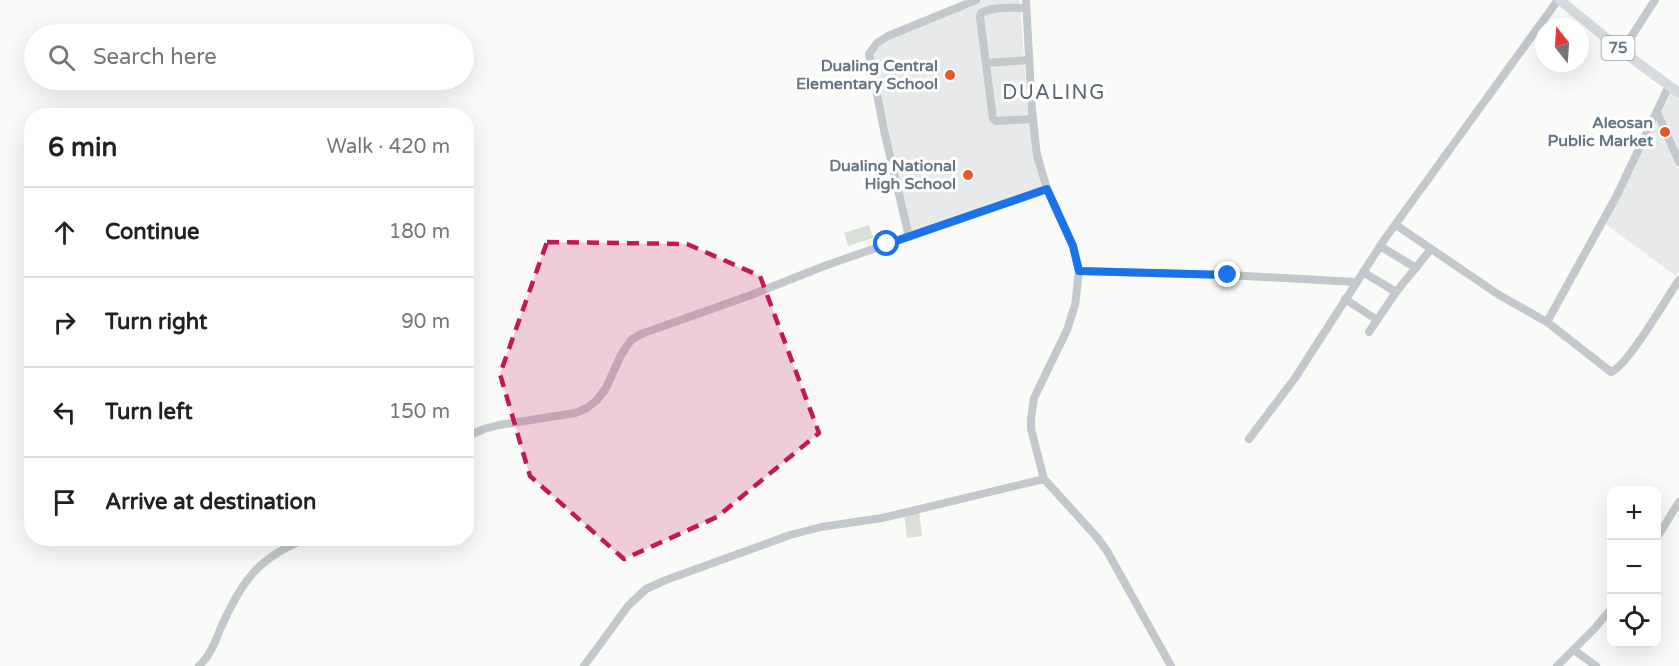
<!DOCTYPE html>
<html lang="en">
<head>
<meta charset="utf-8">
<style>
	body { margin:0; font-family:"Varela Round",sans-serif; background:#f6f6f6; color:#202124 }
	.controls { position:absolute; right:18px; bottom:18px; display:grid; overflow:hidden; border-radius:12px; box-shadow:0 6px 24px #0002 }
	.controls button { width:54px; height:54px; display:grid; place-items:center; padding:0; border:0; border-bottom:2px solid #e0e0e0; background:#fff; color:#202124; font:30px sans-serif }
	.compass { position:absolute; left:1535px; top:18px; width:54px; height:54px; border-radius:50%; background:#fff; box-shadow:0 6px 24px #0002; rotate:343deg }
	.stop { position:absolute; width:18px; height:18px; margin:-14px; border:4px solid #1a73e8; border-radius:50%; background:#fff }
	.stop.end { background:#1a73e8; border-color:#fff; box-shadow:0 2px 6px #0008 }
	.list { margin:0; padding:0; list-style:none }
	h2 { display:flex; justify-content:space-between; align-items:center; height:78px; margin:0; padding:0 24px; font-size:26px }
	h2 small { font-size:20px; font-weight:400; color:#757577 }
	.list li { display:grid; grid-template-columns:39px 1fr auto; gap:18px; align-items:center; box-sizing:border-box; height:90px; padding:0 24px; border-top:2px solid #e0e0e0 }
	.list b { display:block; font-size:22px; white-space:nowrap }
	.list em { font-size:20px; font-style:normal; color:#757577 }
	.icon { flex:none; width:33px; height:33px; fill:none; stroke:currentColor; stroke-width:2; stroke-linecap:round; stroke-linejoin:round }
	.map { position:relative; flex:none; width:1679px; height:666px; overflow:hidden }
	.search { position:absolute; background:#fff; box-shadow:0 6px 24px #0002; left:24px; top:24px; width:450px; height:66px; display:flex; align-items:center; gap:15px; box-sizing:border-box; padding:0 21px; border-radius:33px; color:#757577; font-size:22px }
	.panel { position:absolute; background:#fff; box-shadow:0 6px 24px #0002; left:24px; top:108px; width:450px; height:438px; border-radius:24px }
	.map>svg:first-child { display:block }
</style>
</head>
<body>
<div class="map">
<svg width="1679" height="666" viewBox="0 0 1679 666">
	<rect width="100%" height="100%" fill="#fafaf8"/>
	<g fill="#e8e9e9">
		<path d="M 981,0 L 1020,0 L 1028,113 L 1042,189 L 910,233 L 872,54 L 878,45 L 900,32 Z"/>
		<path d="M 1671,93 L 1679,99 L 1679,271 L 1676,276 L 1604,223 L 1635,165 Z"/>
	</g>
	<g fill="#dadfd7">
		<path d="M 869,225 L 873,238 L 848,246 L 844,233 Z"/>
		<path d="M 919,511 L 922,536 L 907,538 L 904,513 Z"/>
	</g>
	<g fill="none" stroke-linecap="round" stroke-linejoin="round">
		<g stroke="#c3c8cc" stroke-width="8">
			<path d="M 1026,0 L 1032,111 L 1037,155 L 1047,189 L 1073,246 L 1079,271 L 1075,305 L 1067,330 L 1034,398 L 1031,419 L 1031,429 L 1044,479 L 1095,535 L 1107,551 L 1171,666"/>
			<path d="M 1025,8 C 1010,8 995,6 981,13 L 980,17 L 993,119 L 996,121 L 1033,119"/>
			<path d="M 1622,51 L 1655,0"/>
			<path d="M 986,63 L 1029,60"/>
			<path d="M 1657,112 L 1679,162"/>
			<path d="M 1396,225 L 1499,295 L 1547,322 L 1611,372 C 1627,367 1667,297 1679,280"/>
			<path d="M 909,237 L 884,130 L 869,54 L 877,43 L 888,36 L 976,0"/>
			<path d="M 1380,246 L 1416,268"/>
			<path d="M 1079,271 L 1228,275 L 1356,282"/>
			<path d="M 1363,272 L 1396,292"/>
			<path d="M 1345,299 L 1377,320"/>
			<path d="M 1547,322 L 1616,197 L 1669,86"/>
			<path d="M 1369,332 L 1396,292 L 1431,249"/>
			<path d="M 466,437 L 484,429 L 499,425 L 575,413 L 587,408 L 597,400 L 606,388 L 621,355 L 631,340 L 641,334 L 751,295 L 827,265 L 1047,189"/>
			<path d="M 1249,439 L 1295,378 L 1384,240 L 1558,0"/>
			<path d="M 1656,539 L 1679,502"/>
			<path d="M 1574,650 L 1596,666"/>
			<path d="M 199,666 C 211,655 216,639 222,625 C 243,579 259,557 308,538"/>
			<path d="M 584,666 L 628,606 L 646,589 L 666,580 L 790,535 L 821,527 L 882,518 L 1044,479"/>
			<path d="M 1557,666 L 1595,628 L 1612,608"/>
		</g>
		<path stroke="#d6dbdf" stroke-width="10" d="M 1560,0 L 1622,51 L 1679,93"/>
	</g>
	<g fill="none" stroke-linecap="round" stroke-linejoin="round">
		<path stroke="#1a73e8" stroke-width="8" d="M 887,244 L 1047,189 L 1073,246 L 1079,271 L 1228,275"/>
	</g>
	<path fill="#c2185b" fill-opacity="0.2" stroke="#c2185b" stroke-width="4.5" stroke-dasharray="12 8" stroke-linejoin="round" d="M 547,242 L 687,244 L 760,276 L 819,433 L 717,517 L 624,559 L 530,476 L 500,374 Z"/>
	<g fill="#e4572e" stroke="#fff" stroke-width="2">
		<circle cx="950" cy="75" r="6"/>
		<circle cx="1665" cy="132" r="6"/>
		<circle cx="968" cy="175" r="6"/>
	</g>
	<g text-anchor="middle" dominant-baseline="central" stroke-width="6" stroke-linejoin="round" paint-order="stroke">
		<rect fill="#fff" stroke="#939fa8" stroke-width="1.5" x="1601.5" y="36" width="33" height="24" rx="4.5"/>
		<g font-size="15" font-weight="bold" fill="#657683">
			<text x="1618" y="48">75</text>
		</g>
		<g font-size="16" font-weight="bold" fill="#657683" stroke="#fff" text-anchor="end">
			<text x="938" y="66">Dualing Central<tspan x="938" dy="18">Elementary School</tspan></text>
			<text x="1653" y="123">Aleosan<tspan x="1653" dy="18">Public Market</tspan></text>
			<text x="956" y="166">Dualing National<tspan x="956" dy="18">High School</tspan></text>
		</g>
		<g font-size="20" letter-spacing="1.5" fill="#57646e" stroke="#fff">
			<text x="1054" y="93">DUALING</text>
		</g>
	</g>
</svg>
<div class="controls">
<button>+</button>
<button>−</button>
<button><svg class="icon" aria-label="locate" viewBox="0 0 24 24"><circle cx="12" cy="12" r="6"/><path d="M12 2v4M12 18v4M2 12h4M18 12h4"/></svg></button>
</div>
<svg class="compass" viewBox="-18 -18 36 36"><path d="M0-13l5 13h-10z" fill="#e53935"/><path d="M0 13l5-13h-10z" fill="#757577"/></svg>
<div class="stop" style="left:887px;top:244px"></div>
<div class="stop end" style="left:1228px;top:275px"></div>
<div class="search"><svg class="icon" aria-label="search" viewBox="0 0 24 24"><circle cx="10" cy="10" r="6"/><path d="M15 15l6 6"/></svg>Search here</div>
<section class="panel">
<h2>6 min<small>Walk · 420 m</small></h2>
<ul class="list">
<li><svg class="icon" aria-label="ahead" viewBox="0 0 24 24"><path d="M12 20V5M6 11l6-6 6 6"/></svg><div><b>Continue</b></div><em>180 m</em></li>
<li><svg class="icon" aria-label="right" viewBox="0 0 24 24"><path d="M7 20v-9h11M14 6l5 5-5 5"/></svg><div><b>Turn right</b></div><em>90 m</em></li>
<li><svg class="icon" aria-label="left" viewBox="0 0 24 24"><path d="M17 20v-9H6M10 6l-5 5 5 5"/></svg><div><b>Turn left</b></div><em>150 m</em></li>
<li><svg class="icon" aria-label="arrive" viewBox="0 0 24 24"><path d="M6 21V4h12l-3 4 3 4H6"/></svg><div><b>Arrive at destination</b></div></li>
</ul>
</section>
</div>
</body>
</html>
